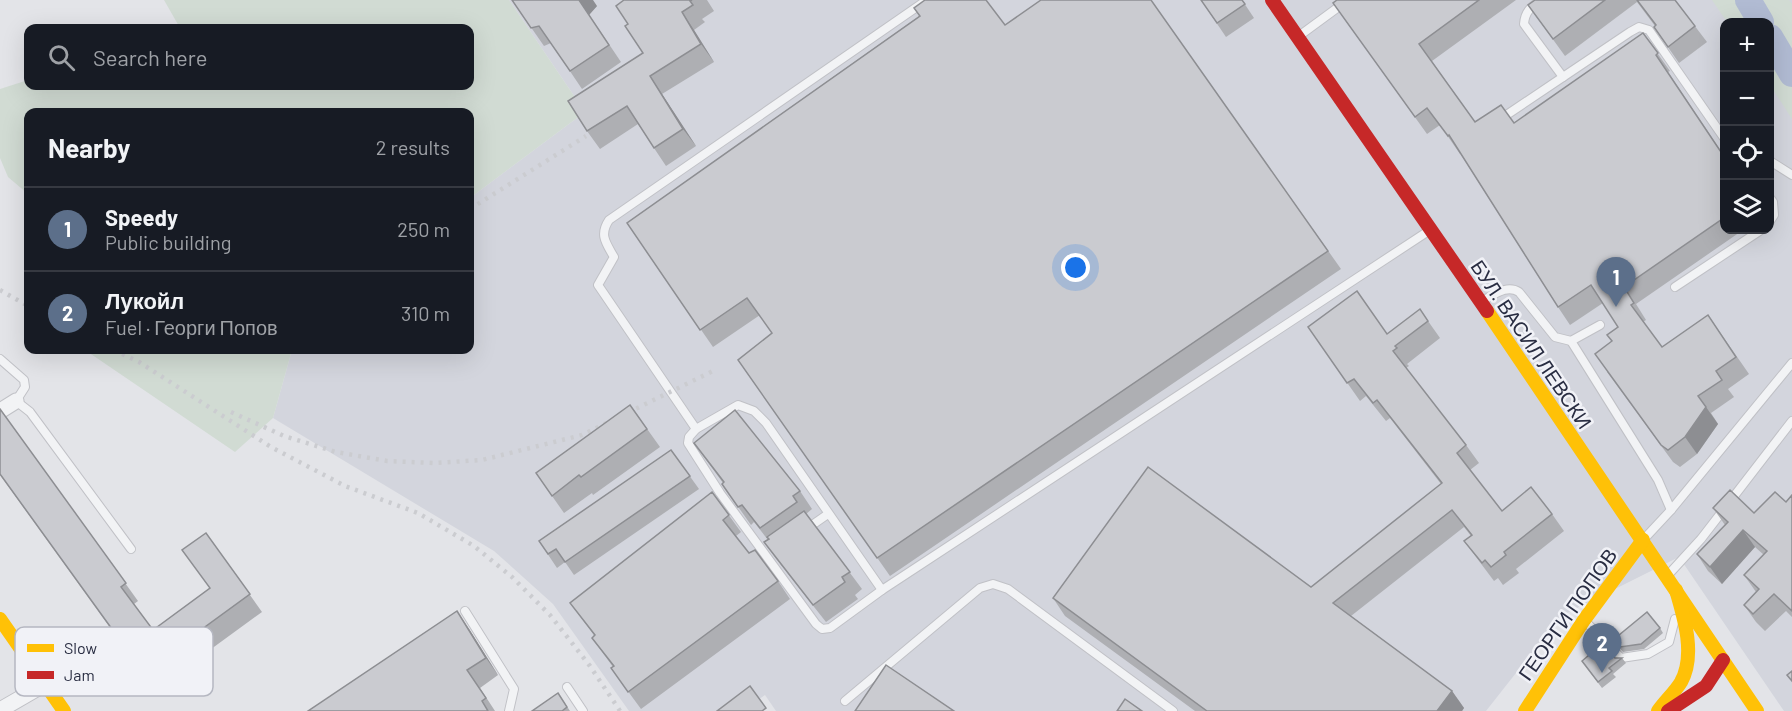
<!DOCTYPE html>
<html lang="en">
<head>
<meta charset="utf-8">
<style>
	body { margin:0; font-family:Barlow,sans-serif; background:#20242c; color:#f1f3f6 }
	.controls { position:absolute; right:18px; top:18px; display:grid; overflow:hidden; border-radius:12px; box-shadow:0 6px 24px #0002 }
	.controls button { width:54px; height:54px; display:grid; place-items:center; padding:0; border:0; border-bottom:2px solid #363941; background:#171b24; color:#f1f3f6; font:30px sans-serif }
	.you { position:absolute; left:1076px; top:268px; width:21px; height:21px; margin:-15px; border:4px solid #fff; border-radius:50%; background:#1a73e8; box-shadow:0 0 0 9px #1a73e833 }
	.badge { display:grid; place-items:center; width:39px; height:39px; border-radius:50%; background:#1a73e8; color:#fff; font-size:20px; font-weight:700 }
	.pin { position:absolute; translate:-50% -50px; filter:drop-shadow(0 2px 3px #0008) }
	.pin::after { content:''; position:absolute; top:32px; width:21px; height:18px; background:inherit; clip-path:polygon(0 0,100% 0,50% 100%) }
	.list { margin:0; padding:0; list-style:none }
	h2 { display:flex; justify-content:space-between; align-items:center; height:78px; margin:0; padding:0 24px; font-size:26px }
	h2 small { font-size:20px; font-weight:400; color:#9ea1a6 }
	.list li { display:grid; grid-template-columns:39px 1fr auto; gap:18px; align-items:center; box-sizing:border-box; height:84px; padding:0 24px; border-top:2px solid #363941 }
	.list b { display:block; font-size:22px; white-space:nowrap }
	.list p { margin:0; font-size:20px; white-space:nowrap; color:#9ea1a6 }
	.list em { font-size:20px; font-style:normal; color:#9ea1a6 }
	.icon { flex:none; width:33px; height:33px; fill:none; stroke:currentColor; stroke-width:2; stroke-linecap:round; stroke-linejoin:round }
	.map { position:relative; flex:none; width:1792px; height:711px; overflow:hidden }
	.search { position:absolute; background:#171b24; box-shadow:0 6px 24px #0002; left:24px; top:24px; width:450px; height:66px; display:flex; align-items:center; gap:15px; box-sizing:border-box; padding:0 21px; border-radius:12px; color:#9ea1a6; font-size:22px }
	.panel { position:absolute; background:#171b24; box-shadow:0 6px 24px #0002; left:24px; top:108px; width:450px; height:246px; border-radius:12px }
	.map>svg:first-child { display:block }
</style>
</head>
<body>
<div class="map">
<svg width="1792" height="711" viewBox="0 0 1792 711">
	<rect width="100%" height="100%" fill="#e3e4e8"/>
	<path fill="#d3d5dd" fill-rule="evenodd" d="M 509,0 L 1792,0 L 1792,711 L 1784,711 L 1679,557 L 1561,616 L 1486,711 L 776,711 L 765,695 L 742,711 L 629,711 L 553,604 L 494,551 L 273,418 L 292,350 L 470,350 L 470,198 L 585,112 ZM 1724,22 L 1770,22 L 1770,230 L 1724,230 Z"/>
	<g fill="#d1dbd3">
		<path d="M 164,0 L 509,0 L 585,112 L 470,198 L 470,112 L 28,112 L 28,194 L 8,177 L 0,158 L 0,89 L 28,80 L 28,86 L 470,86 L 470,28 L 180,28 Z"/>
		<path d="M 1712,0 L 1789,0 L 1792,4 L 1792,119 L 1770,85 L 1770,22 L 1727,22 Z"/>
		<path d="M 85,350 L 292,350 L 273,418 L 235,452 Z"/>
	</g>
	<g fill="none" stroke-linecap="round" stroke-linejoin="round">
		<g stroke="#b1bbd3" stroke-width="26">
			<path d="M 1748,0 L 1761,22"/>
			<path d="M 1770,37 L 1792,74"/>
		</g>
		<defs>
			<g id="lane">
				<path d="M 927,0 L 609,220 C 599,235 606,243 614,257 L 598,285 L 696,429 L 738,405 L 754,411 L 766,423 L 882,590 L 1430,230"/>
				<path d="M 1541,0 C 1531,7 1525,11 1524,24 L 1563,77 L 1630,32 L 1639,27 L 1649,30 L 1724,138"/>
				<path d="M 1299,36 L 1348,0"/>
				<path d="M 1505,116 L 1563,77"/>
				<path d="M 1770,161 L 1792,175"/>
				<path d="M 1770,198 L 1773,202 L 1774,215 L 1770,221"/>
				<path d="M 1675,287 L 1761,230"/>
				<path d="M 1482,301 C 1494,295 1507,284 1519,292 L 1555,337 L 1571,341 L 1600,325"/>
				<path d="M 1571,341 L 1658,480 L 1671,510"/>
				<path d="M 0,359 L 24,380 L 25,387 L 16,401 L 30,412 L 131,549"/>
				<path d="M 696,429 L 689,437 L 688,443 L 720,493 L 816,624 L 822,629 L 830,628 L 882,590"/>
				<path d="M 805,530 L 828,514"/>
				<path d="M 1644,539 L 1671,510 L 1792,363"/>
				<path d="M 1668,575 L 1701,539 L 1792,421"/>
				<path d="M 465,611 L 514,689 L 509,711"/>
				<path d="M 1585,621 L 1621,658 L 1648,654 L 1669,642 L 1675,619"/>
				<path d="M 567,687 L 583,711"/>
				<path d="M 845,701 L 980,588 L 993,584 L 1008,589 L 1173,711"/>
			</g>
			<g id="street">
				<path d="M 0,411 L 16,401"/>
				<path d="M 0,710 L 45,684"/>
			</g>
		</defs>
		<use href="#lane" stroke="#c0c1c6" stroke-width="10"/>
		<use href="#street" stroke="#c0c1c6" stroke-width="17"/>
		<use href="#lane" stroke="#f2f3f5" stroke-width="8"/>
		<use href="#street" stroke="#f2f3f5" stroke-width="15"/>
		<g stroke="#ffc107" stroke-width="14">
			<path d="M 1487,311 L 1757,711"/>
			<path d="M 0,619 L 64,711"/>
			<path d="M 1525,711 L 1584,620 L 1643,540"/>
			<path d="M 1658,711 C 1665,701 1675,692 1681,682 C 1696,655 1684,617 1676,590"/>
		</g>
		<g stroke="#c62828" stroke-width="14">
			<path d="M 1272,0 L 1487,311"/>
			<path d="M 1668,711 L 1706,686 L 1723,660"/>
		</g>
		<g stroke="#cbccd0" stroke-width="4.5" stroke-dasharray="3 6" stroke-linecap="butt">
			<path d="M 470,209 L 586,136"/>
			<path d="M 0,290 L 28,306"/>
			<path d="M 114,350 L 139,362 L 271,447 L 345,486 L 418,513 L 474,546 L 512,577 L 550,615 L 590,666 L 620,711"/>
			<path d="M 231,412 L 284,436 L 336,452 L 387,461 L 435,463 L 482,460 L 582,435 L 715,370"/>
		</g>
	</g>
	<g fill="#aeafb3">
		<path d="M 512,0 L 597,6 L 589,15 L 621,62 L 582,89 L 551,43 L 544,46 Z"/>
		<path d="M 624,0 L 707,0 L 714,11 L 702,19 L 705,22 L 694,30 L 714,62 L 662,94 L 696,146 L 666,166 L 638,124 L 600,149 L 587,131 L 643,53 L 628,24 Z"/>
		<path d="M 1151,0 L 1341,269 L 890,576 L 738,360 L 772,333 L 760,315 L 713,347 L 627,223 L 919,16 L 914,8 L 1005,25 Z"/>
		<path d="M 1201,0 L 1242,0 L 1254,18 L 1226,37 Z"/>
		<path d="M 1337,0 L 1516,0 L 1432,61 L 1475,122 L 1514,123 L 1643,33 L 1670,71 L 1668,72 L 1725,157 L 1725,230 L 1743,230 L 1636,304 L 1646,320 L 1643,322 L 1662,347 L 1708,315 L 1749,374 L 1728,389 L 1734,397 L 1711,413 L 1718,424 L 1697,454 L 1680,467 L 1673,462 L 1607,372 L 1611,341 L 1618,327 L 1603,303 L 1570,325 L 1558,307 L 1460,153 L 1460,154 L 1440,125 L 1427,134 L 1333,3 Z"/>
		<path d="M 1535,0 L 1675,0 L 1707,42 L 1679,63 L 1654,27 L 1655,26 L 1637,2 L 1565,56 L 1528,5 Z"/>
		<path d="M 1428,321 L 1440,338 L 1407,364 L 1409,366 L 1406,368 L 1466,445 L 1479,463 L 1470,470 L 1502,511 L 1552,514 L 1564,531 L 1516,569 L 1519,573 L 1503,585 L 1498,578 L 1494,581 L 1464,541 L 1471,536 L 1464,527 L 1351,616 L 1452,691 L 1464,708 L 1462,711 L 1195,711 L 1065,616 L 1053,598 L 1311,587 L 1441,484 L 1390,418 L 1386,421 L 1366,396 L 1360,401 L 1308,327 L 1387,334 Z"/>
		<path d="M 630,405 L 660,447 L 593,495 L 592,493 L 564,513 L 536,473 Z"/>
		<path d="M 0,409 L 138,601 L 134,604 L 153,630 L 210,588 L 206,533 L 262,612 L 155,690 L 0,475 Z"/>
		<path d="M 694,443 L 800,491 L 812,509 L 806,514 L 862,589 L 855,595 L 858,599 L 826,622 L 777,560 L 764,542 L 768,540 L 754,522 L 751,525 L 722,484 L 723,483 Z"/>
		<path d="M 671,450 L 699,489 L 574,575 L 565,562 L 557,568 L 539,541 Z"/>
		<path d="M 712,492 L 741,532 L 736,536 L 749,553 L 778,581 L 790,599 L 641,709 L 611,668 L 613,667 L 592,638 L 594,635 L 570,603 Z"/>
		<path d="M 1792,495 L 1792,617 L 1786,611 L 1765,631 L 1756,622 L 1744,605 L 1756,592 L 1744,575 L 1764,555 L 1755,547 L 1722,584 L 1708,571 L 1697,554 L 1725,525 L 1713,508 L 1754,513 L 1786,502 Z"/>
		<path d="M 1660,628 L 1663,633 L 1644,649 L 1623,652 L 1613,640 Z"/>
		<path d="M 469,629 L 498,675 L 480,688 L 495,711 L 308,711 Z"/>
		<path d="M 1596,652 L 1615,658 L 1622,658 L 1626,663 L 1613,674 L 1616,677 L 1602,688 L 1586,667 Z"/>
		<path d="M 558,693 L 570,711 L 532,711 Z"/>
	</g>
	<g fill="#8d8e92">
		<path d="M 579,0 L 593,0 L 597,6 L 589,15 L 621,62 Z"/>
		<path d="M 682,12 L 694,30 L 714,62 L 701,44 Z"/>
		<path d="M 650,76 L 662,94 L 696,146 L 683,129 Z"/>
		<path d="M 1706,407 L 1718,424 L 1697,454 L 1685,437 Z"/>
		<path d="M 1743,530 L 1755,547 L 1722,584 L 1710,567 Z"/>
		<path d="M 457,611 L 469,629 L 498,675 L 486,658 Z"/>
		<path d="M 1452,691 L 1464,708 L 1462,711 L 1437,711 Z"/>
	</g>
	<g fill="#cacbd0" stroke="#8d8e92" stroke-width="1.5">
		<path d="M 512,0 L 579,0 L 609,45 L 570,71 L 539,26 L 531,28 Z"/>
		<path d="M 624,0 L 692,0 L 690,1 L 693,5 L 682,12 L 701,44 L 650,76 L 683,129 L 654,148 L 627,106 L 587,131 L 568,101 L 643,53 L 625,26 L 628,24 L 616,6 Z"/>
		<path d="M 925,0 L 986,0 L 1005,25 L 1041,0 L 1151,0 L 1328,251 L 877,558 L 738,360 L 772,333 L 747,298 L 700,330 L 627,223 L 920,16 L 914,8 Z"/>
		<path d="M 1201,0 L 1242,0 L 1245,4 L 1217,23 Z"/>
		<path d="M 1337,0 L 1479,0 L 1419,44 L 1475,122 L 1501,105 L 1514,123 L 1643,33 L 1658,53 L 1656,55 L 1725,158 L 1725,217 L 1624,287 L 1634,303 L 1631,305 L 1662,347 L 1708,315 L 1736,357 L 1716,371 L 1722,380 L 1698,396 L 1706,407 L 1685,437 L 1668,450 L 1661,445 L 1595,354 L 1612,341 L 1607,335 L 1618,327 L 1591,285 L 1558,307 L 1449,135 L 1448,136 L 1427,108 L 1415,117 L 1333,3 Z"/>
		<path d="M 1535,0 L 1605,0 L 1553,39 L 1528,5 Z"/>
		<path d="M 1637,0 L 1675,0 L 1695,26 L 1668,47 L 1654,27 L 1656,25 Z"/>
		<path d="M 1357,291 L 1387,334 L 1420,309 L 1428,321 L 1395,346 L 1397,348 L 1393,351 L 1466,445 L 1457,453 L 1502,511 L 1531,487 L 1552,514 L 1504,552 L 1506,555 L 1491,567 L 1485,560 L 1482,563 L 1464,541 L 1472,535 L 1452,510 L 1333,603 L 1452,691 L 1437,711 L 1207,711 L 1053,598 L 1148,467 L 1311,587 L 1442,483 L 1377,400 L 1373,403 L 1354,379 L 1347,383 L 1308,327 Z"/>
		<path d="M 630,405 L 647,429 L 581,477 L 579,475 L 552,496 L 536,473 Z"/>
		<path d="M 0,409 L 126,583 L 121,587 L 153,630 L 210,588 L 182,550 L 206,533 L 250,594 L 143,672 L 0,474 Z"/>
		<path d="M 735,410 L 800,491 L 793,496 L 797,502 L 760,528 L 742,505 L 738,507 L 722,484 L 724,482 L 694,443 Z"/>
		<path d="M 671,450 L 690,476 L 565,562 L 556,549 L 548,554 L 539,541 Z"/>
		<path d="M 1730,490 L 1754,513 L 1775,492 L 1786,502 L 1792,495 L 1792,611 L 1774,594 L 1753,614 L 1744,605 L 1759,589 L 1744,575 L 1767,551 L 1743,530 L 1710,567 L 1697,554 L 1728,522 L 1713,508 Z"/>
		<path d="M 712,492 L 729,515 L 723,520 L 749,553 L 755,550 L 778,581 L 628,692 L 611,668 L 614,666 L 592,638 L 595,635 L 570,603 Z"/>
		<path d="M 804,511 L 850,572 L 842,577 L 845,582 L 813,605 L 764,542 L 769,539 L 767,537 Z"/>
		<path d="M 457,611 L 486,658 L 467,670 L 486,698 L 482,701 L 488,711 L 308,711 Z"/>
		<path d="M 1647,612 L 1660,628 L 1641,644 L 1620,647 L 1613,640 Z"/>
		<path d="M 1603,646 L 1615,658 L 1622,658 L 1609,668 L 1612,671 L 1598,682 L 1582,661 L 1595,650 L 1596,652 Z"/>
		<path d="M 886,665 L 954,711 L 855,711 Z"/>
		<path d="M 1792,671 L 1792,681 L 1787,675 Z"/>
		<path d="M 750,686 L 766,708 L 762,711 L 717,711 Z"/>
		<path d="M 558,693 L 567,707 L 562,711 L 532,711 Z"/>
		<path d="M 1125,699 L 1142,711 L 1117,711 Z"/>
	</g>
	<g text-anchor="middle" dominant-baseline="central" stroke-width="5" stroke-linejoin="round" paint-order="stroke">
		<g font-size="20" fill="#292d42" stroke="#f1f2f7">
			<text transform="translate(1532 344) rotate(56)">БУЛ. ВАСИЛ ЛЕВСКИ</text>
			<text transform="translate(1567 614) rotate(-55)">ГЕОРГИ ПОПОВ</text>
		</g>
	</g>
	<rect x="15" y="627" width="198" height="69" rx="9" fill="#f1f2f7" stroke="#b5b7c1" stroke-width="1.5"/>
	<rect x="27" y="644" width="27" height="8" fill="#ffc107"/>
	<rect x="27" y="671" width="27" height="8" fill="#c62828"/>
	<g font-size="16" fill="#292d42">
		<text x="64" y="654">Slow</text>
		<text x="64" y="681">Jam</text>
	</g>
</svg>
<div class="controls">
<button>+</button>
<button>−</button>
<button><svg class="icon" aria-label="locate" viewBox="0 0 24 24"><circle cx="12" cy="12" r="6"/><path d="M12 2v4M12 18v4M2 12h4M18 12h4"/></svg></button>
<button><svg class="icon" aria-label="layers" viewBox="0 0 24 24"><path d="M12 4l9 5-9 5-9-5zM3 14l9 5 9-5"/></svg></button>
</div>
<div class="you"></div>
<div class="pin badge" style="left:1616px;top:307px;background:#5c6f8a">1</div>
<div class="pin badge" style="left:1602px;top:673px;background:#5c6f8a">2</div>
<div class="search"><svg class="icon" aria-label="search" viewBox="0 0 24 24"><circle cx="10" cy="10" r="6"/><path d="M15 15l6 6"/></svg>Search here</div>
<section class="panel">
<h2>Nearby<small>2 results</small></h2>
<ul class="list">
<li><span class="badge" style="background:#5c6f8a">1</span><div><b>Speedy</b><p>Public building</p></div><em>250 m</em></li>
<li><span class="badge" style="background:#5c6f8a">2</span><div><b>Лукойл</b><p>Fuel · Георги Попов</p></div><em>310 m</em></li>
</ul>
</section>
</div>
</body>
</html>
